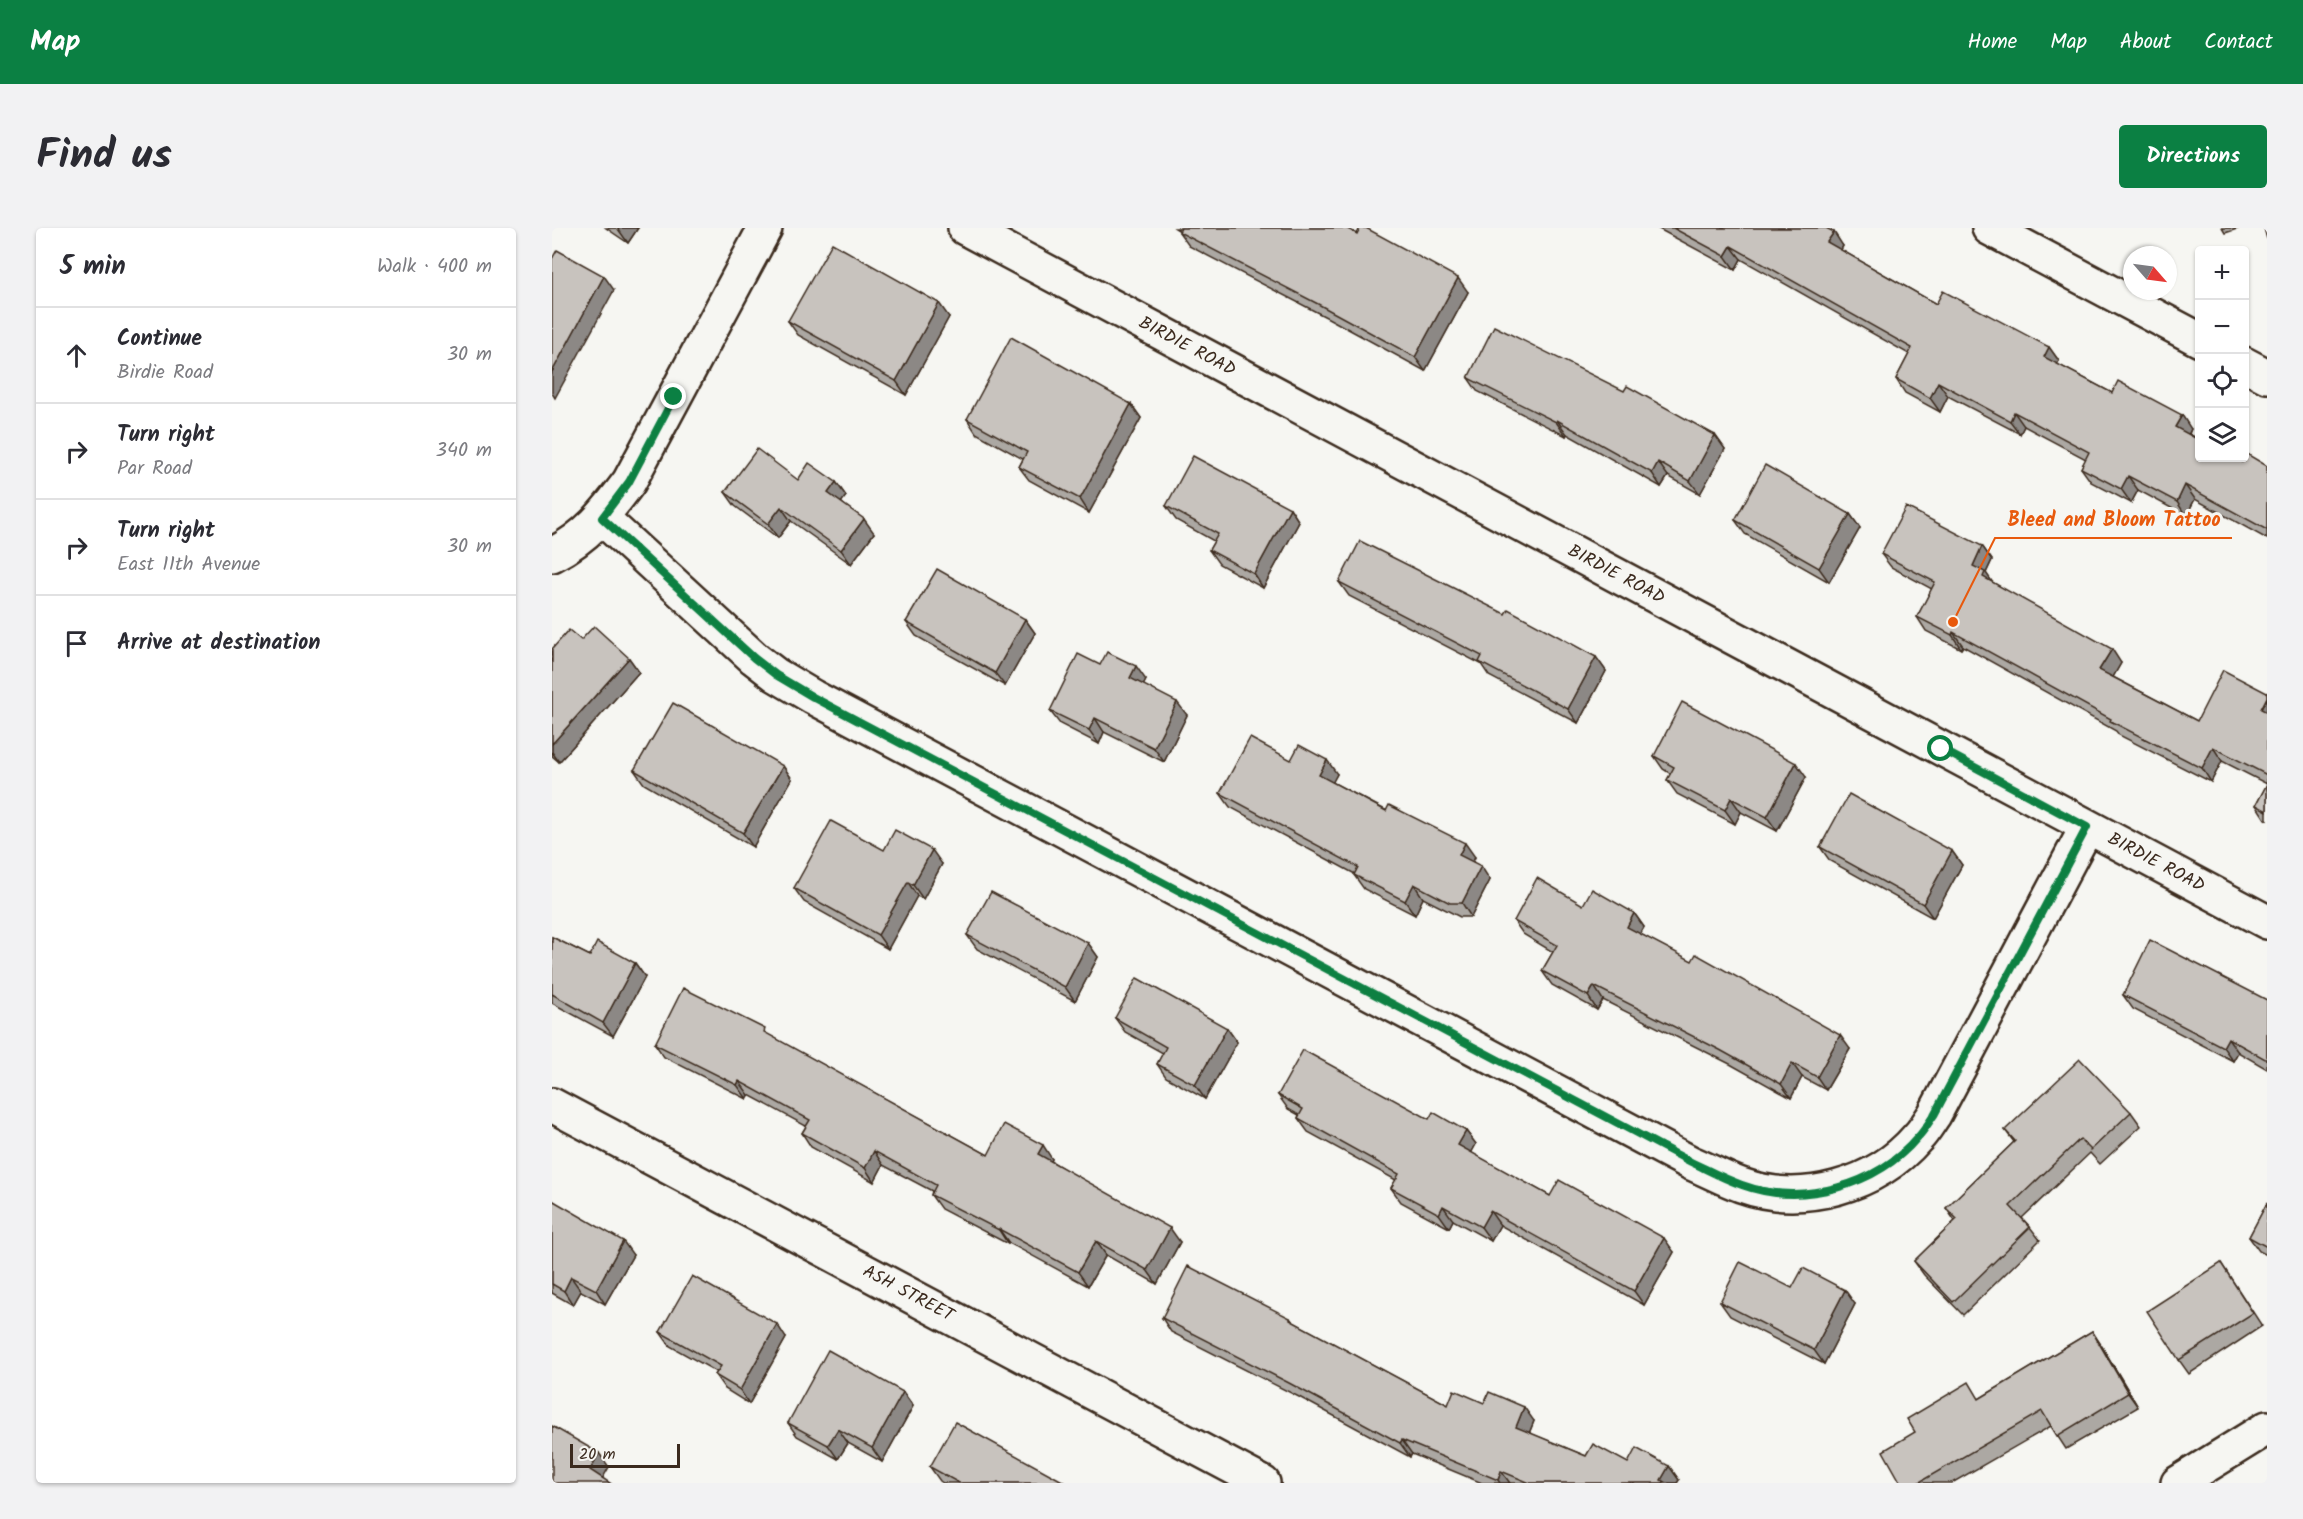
<!DOCTYPE html>
<html lang="en">
<head>
<meta charset="utf-8">
<style>
	body { margin:0; font-family:Kalam,sans-serif; background:#f2f2f3; color:#2b2b33 }
	.controls { position:absolute; right:18px; top:18px; display:grid; overflow:hidden; border-radius:6px; box-shadow:0 2px 4px #0004 }
	.controls button { width:54px; height:54px; display:grid; place-items:center; padding:0; border:0; border-bottom:2px solid #e1e1e2; background:#fff; color:#2b2b33; font:30px sans-serif }
	.compass { position:absolute; left:1571px; top:18px; width:54px; height:54px; border-radius:50%; background:#fff; box-shadow:0 2px 4px #0004; rotate:118deg }
	.scale { position:absolute; left:18px; bottom:15px; width:110px; box-sizing:border-box; padding-left:6px; border:3px solid #3b2a1e; border-top:0; font-size:16px; line-height:21px; white-space:nowrap; color:#3b2a1e; -webkit-text-stroke:4px #f6f6f2; paint-order:stroke }
	.stop { position:absolute; width:18px; height:18px; margin:-14px; border:4px solid #0b8043; border-radius:50%; background:#fff }
	.stop.end { background:#0b8043; border-color:#fff; box-shadow:0 2px 6px #0008 }
	.list { margin:0; padding:0; list-style:none }
	h2 { display:flex; justify-content:space-between; align-items:center; height:78px; margin:0; padding:0 24px; font-size:26px }
	h2 small { font-size:20px; font-weight:400; color:#7c7c81 }
	.list li { display:grid; grid-template-columns:39px 1fr auto; gap:18px; align-items:center; box-sizing:border-box; height:96px; padding:0 24px; border-top:2px solid #e1e1e2 }
	.list b { display:block; font-size:22px; white-space:nowrap }
	.list p { margin:0; font-size:20px; white-space:nowrap; color:#7c7c81 }
	.list em { font-size:20px; font-style:normal; color:#7c7c81 }
	.icon { flex:none; width:33px; height:33px; fill:none; stroke:currentColor; stroke-width:2; stroke-linecap:round; stroke-linejoin:round }
	.map { position:relative; flex:none; width:1715px; height:1255px; overflow:hidden; border-radius:6px }
	header { display:flex; align-items:center; gap:36px; box-sizing:border-box; height:84px; padding:0 30px; background:#0b8043; color:#fff }
	header strong { font-size:28px }
	nav { display:flex; gap:33px; margin-inline-start:auto; font-size:21px }
	.intro { display:flex; align-items:center; justify-content:space-between; box-sizing:border-box; height:144px; padding:0 36px }
	h1 { margin:0; font-size:42px }
	.button { padding:15px 27px; border-radius:6px; background:#0b8043; color:#fff; font-size:21px; font-weight:700 }
	main { display:flex; gap:36px; padding:0 36px }
	aside { flex:1; background:#fff; border-radius:6px; box-shadow:0 2px 4px #0004 }
	.map>svg:first-child { display:block }
</style>
</head>
<body>
<header>
<strong>Map</strong>
<nav><a>Home</a><a>Map</a><a>About</a><a>Contact</a></nav>
</header>
<div class="intro"><h1>Find us</h1><a class="button">Directions</a></div>
<main>
<aside>
<h2>5 min<small>Walk · 400 m</small></h2>
<ul class="list">
<li><svg class="icon" aria-label="ahead" viewBox="0 0 24 24"><path d="M12 20V5M6 11l6-6 6 6"/></svg><div><b>Continue</b><p>Birdie Road</p></div><em>30 m</em></li>
<li><svg class="icon" aria-label="right" viewBox="0 0 24 24"><path d="M7 20v-9h11M14 6l5 5-5 5"/></svg><div><b>Turn right</b><p>Par Road</p></div><em>340 m</em></li>
<li><svg class="icon" aria-label="right" viewBox="0 0 24 24"><path d="M7 20v-9h11M14 6l5 5-5 5"/></svg><div><b>Turn right</b><p>East 11th Avenue</p></div><em>30 m</em></li>
<li><svg class="icon" aria-label="arrive" viewBox="0 0 24 24"><path d="M6 21V4h12l-3 4 3 4H6"/></svg><div><b>Arrive at destination</b></div></li>
</ul>
</aside>
<div class="map">
<svg width="1715" height="1255" viewBox="0 0 1715 1255">
	<rect width="100%" height="100%" fill="#f6f6f2"/>
	<filter id="ink" filterUnits="userSpaceOnUse"><feTurbulence type="fractalNoise" baseFrequency=".0167" numOctaves="2"/><feDisplacementMap in="SourceGraphic" scale="12" xChannelSelector="R" yChannelSelector="G"/><feConvolveMatrix kernelMatrix="1 2 1 2 8 2 1 2 1" color-interpolation-filters="sRGB"/></filter>
	<g filter="url(#ink)">
		<g fill="none" stroke-linecap="round" stroke-linejoin="round">
			<defs>
				<g id="minor">
					<path d="M 413,0 L 1715,694"/>
					<path d="M 1437,0 L 1648,112"/>
					<path d="M 1692,136 L 1715,148"/>
					<path d="M 50,290 L 202,430 L 224,447 L 261,469 L 1139,935 C 1156,942 1172,951 1189,957 C 1250,979 1324,958 1366,909 C 1372,903 1377,894 1382,887 L 1535,599"/>
					<path d="M 0,327 C 36,308 53,286 77,254 L 213,0"/>
					<path d="M 0,877 L 711,1255"/>
					<path d="M 1626,1255 L 1715,1200"/>
				</g>
			</defs>
			<use href="#minor" stroke="#3b2a1e" stroke-width="38"/>
			<use href="#minor" stroke="#f6f6f2" stroke-width="33"/>
		</g>
		<g fill="#aca8a3" stroke="#3b2a1e" stroke-width="1.5">
			<path d="M 54,0 L 86,0 L 76,15 Z"/>
			<path d="M 623,0 L 794,0 L 916,64 L 873,143 L 776,90 L 637,18 L 627,4 L 628,3 Z"/>
			<path d="M 1105,0 L 1274,0 L 1291,18 L 1289,22 L 1384,76 L 1497,119 L 1507,133 L 1505,136 L 1560,165 L 1639,201 L 1637,206 L 1690,234 L 1715,238 L 1715,311 L 1643,271 L 1634,288 L 1586,262 L 1579,275 L 1539,254 L 1529,240 L 1534,231 L 1472,198 L 1468,206 L 1396,168 L 1388,184 L 1353,165 L 1344,151 L 1357,126 L 1189,31 L 1183,42 Z"/>
			<path d="M 1670,0 L 1688,0 L 1673,5 Z"/>
			<path d="M 397,89 L 354,167 L 246,107 L 236,93 Z"/>
			<path d="M 916,150 L 1072,163 L 1163,207 L 1173,221 L 1148,266 L 1116,248 L 1109,259 L 1015,206 L 1014,208 L 925,163 Z"/>
			<path d="M 579,176 L 589,190 L 537,285 L 477,252 L 467,239 L 471,231 L 424,205 L 415,191 Z"/>
			<path d="M 246,252 L 284,254 L 294,268 L 289,274 L 322,305 L 299,336 L 239,293 L 226,310 L 183,278 L 173,264 Z"/>
			<path d="M 614,278 L 738,280 L 747,294 L 711,360 L 667,336 L 657,322 L 662,313 L 624,292 Z"/>
			<path d="M 1298,286 L 1308,300 L 1277,354 L 1193,306 L 1183,292 Z"/>
			<path d="M 1430,318 L 1440,332 L 1434,345 L 1440,354 L 1569,435 L 1561,449 L 1645,493 L 1715,465 L 1715,556 L 1670,533 L 1659,554 L 1567,507 L 1564,503 L 1411,418 L 1409,421 L 1374,403 L 1365,389 L 1380,361 L 1339,339 L 1329,326 Z"/>
			<path d="M 787,354 L 953,386 L 1044,429 L 1054,443 L 1026,495 L 937,448 L 929,436 L 797,368 Z"/>
			<path d="M 473,391 L 483,405 L 453,458 L 364,408 L 354,394 Z"/>
			<path d="M 29,412 L 77,430 L 87,444 L 7,534 L 0,528 L 0,421 Z"/>
			<path d="M 548,437 L 594,452 L 591,457 L 635,487 L 612,534 L 552,504 L 547,516 L 508,496 L 498,483 Z"/>
			<path d="M 1102,528 L 1254,549 L 1225,603 L 1189,584 L 1183,596 L 1125,566 L 1115,552 L 1119,546 L 1111,541 Z"/>
			<path d="M 739,532 L 785,546 L 780,554 L 923,629 L 921,634 L 938,652 L 919,689 L 908,689 L 871,670 L 863,687 L 812,661 L 802,647 L 803,646 L 678,579 L 668,565 Z"/>
			<path d="M 231,538 L 240,551 L 201,619 L 92,556 L 82,542 Z"/>
			<path d="M 1715,556 L 1715,592 L 1713,591 L 1704,577 Z"/>
			<path d="M 1268,619 L 1400,623 L 1410,637 L 1381,690 L 1278,633 Z"/>
			<path d="M 332,622 L 390,636 L 371,671 L 365,668 L 336,721 L 252,674 L 242,660 Z"/>
			<path d="M 1031,677 L 1082,685 L 1092,699 L 1088,706 L 1298,821 L 1274,862 L 1250,849 L 1239,870 L 1178,836 L 1051,772 L 1045,782 L 1000,757 L 990,743 L 1001,724 L 971,706 L 962,693 Z"/>
			<path d="M 415,707 L 536,715 L 546,729 L 523,773 L 425,721 Z"/>
			<path d="M 0,709 L 38,728 L 83,735 L 93,749 L 61,808 L 0,775 Z"/>
			<path d="M 1571,767 L 1715,772 L 1715,841 L 1686,824 L 1681,833 L 1581,781 Z"/>
			<path d="M 563,790 L 675,800 L 685,814 L 653,871 L 614,849 L 605,836 L 611,825 L 573,804 Z"/>
			<path d="M 218,808 L 436,927 L 500,931 L 499,933 L 628,1014 L 605,1056 L 554,1027 L 536,1058 L 457,1015 L 456,1016 L 389,981 L 379,967 L 380,963 L 331,937 L 322,954 L 259,919 L 250,905 L 254,898 L 197,867 L 195,871 L 112,829 L 103,816 Z"/>
			<path d="M 726,867 L 877,891 L 914,903 L 924,916 L 919,925 L 998,968 L 1122,1024 L 1092,1077 L 948,997 L 939,1013 L 901,992 L 897,1000 L 849,974 L 839,960 L 844,952 L 756,904 L 746,890 L 747,887 L 736,881 Z"/>
			<path d="M 1579,884 L 1589,898 L 1548,936 L 1538,925 L 1470,990 L 1478,999 L 1488,1012 L 1411,1087 L 1372,1047 L 1362,1033 L 1403,993 L 1394,980 L 1462,914 L 1453,902 Z"/>
			<path d="M 0,972 L 81,1027 L 53,1076 L 29,1063 L 21,1077 L 0,1065 Z"/>
			<path d="M 1715,975 L 1715,1027 L 1707,1023 L 1697,1009 Z"/>
			<path d="M 1669,1035 L 1710,1098 L 1637,1146 L 1627,1132 Z"/>
			<path d="M 1240,1060 L 1303,1076 L 1272,1136 L 1178,1088 L 1168,1074 Z"/>
			<path d="M 610,1090 L 738,1090 L 741,1094 L 896,1177 L 932,1175 L 982,1193 L 977,1205 L 1034,1228 L 1076,1235 L 1117,1238 L 1127,1252 L 1125,1255 L 930,1255 L 860,1226 L 858,1229 L 747,1169 L 619,1104 Z"/>
			<path d="M 1540,1103 L 1549,1117 L 1586,1179 L 1514,1221 L 1499,1198 L 1400,1255 L 1349,1255 L 1428,1170 Z"/>
			<path d="M 108,1104 L 234,1110 L 197,1176 L 173,1161 L 163,1147 L 165,1144 L 118,1118 Z"/>
			<path d="M 351,1164 L 361,1178 L 330,1234 L 296,1215 L 286,1231 L 245,1208 L 236,1195 Z"/>
			<path d="M 378,1239 L 514,1255 L 391,1255 L 388,1253 Z"/>
		</g>
		<g fill="#8c8885" stroke="#3b2a1e" stroke-width="1.5">
			<path d="M 66,0 L 86,0 L 76,15 L 66,1 Z"/>
			<path d="M 1282,4 L 1291,18 L 1285,28 L 1275,14 Z"/>
			<path d="M 1179,18 L 1189,31 L 1183,42 L 1173,28 Z"/>
			<path d="M 52,48 L 62,62 L 3,170 L 0,165 L 0,144 Z"/>
			<path d="M 906,50 L 916,64 L 873,143 L 863,129 Z"/>
			<path d="M 387,75 L 397,89 L 354,167 L 344,153 Z"/>
			<path d="M 1497,119 L 1507,133 L 1501,143 L 1492,129 Z"/>
			<path d="M 1386,154 L 1396,168 L 1388,184 L 1378,170 Z"/>
			<path d="M 579,176 L 589,190 L 537,285 L 528,271 Z"/>
			<path d="M 1462,184 L 1472,198 L 1468,206 L 1458,193 Z"/>
			<path d="M 1630,187 L 1639,201 L 1633,213 L 1623,199 Z"/>
			<path d="M 1005,192 L 1015,206 L 1014,208 L 1004,194 Z"/>
			<path d="M 1163,207 L 1173,221 L 1148,266 L 1138,253 Z"/>
			<path d="M 1106,234 L 1116,248 L 1109,259 L 1100,245 Z"/>
			<path d="M 1576,248 L 1586,262 L 1579,275 L 1569,261 Z"/>
			<path d="M 284,254 L 294,268 L 286,279 L 276,265 Z"/>
			<path d="M 1633,257 L 1643,271 L 1634,288 L 1625,274 Z"/>
			<path d="M 229,279 L 239,293 L 226,310 L 216,296 Z"/>
			<path d="M 738,280 L 747,294 L 711,360 L 702,346 Z"/>
			<path d="M 1298,286 L 1308,300 L 1277,354 L 1267,340 Z"/>
			<path d="M 312,291 L 322,305 L 299,336 L 289,322 Z"/>
			<path d="M 1430,318 L 1440,332 L 1434,345 L 1443,358 L 1440,362 L 1421,338 Z"/>
			<path d="M 473,391 L 483,405 L 453,458 L 443,445 Z"/>
			<path d="M 1401,404 L 1411,418 L 1409,421 L 1400,407 Z"/>
			<path d="M 1560,421 L 1569,435 L 1557,456 L 1547,442 Z"/>
			<path d="M 1044,429 L 1054,443 L 1026,495 L 1016,481 Z"/>
			<path d="M 77,430 L 87,444 L 7,534 L 0,524 L 0,516 Z"/>
			<path d="M 584,438 L 594,452 L 588,464 L 578,450 Z"/>
			<path d="M 1715,469 L 1715,490 L 1709,481 Z"/>
			<path d="M 625,474 L 635,487 L 612,534 L 602,520 Z"/>
			<path d="M 543,490 L 552,504 L 547,516 L 537,502 Z"/>
			<path d="M 1661,519 L 1670,533 L 1659,554 L 1650,540 Z"/>
			<path d="M 775,532 L 785,546 L 777,561 L 767,547 Z"/>
			<path d="M 1244,535 L 1254,549 L 1225,603 L 1215,589 Z"/>
			<path d="M 231,538 L 240,551 L 201,619 L 191,605 Z"/>
			<path d="M 1179,570 L 1189,584 L 1183,596 L 1173,582 Z"/>
			<path d="M 913,615 L 923,629 L 917,641 L 907,627 Z"/>
			<path d="M 380,622 L 390,636 L 371,671 L 361,657 Z"/>
			<path d="M 1400,623 L 1410,637 L 1381,690 L 1371,676 Z"/>
			<path d="M 929,638 L 938,652 L 919,689 L 910,675 Z"/>
			<path d="M 356,654 L 365,668 L 336,721 L 326,707 Z"/>
			<path d="M 862,656 L 871,670 L 863,687 L 853,673 Z"/>
			<path d="M 1082,685 L 1092,699 L 1084,713 L 1075,699 Z"/>
			<path d="M 536,715 L 546,729 L 523,773 L 513,759 Z"/>
			<path d="M 83,735 L 93,749 L 61,808 L 51,795 Z"/>
			<path d="M 1042,758 L 1051,772 L 1045,782 L 1036,768 Z"/>
			<path d="M 675,800 L 685,814 L 653,871 L 643,857 Z"/>
			<path d="M 1288,807 L 1298,821 L 1274,862 L 1265,849 Z"/>
			<path d="M 1676,810 L 1686,824 L 1681,833 L 1671,819 Z"/>
			<path d="M 1240,835 L 1250,849 L 1239,870 L 1229,856 Z"/>
			<path d="M 187,853 L 197,867 L 195,871 L 185,857 Z"/>
			<path d="M 914,903 L 924,916 L 916,931 L 906,917 Z"/>
			<path d="M 491,917 L 500,931 L 496,940 L 486,926 Z"/>
			<path d="M 322,923 L 331,937 L 322,954 L 313,940 Z"/>
			<path d="M 891,978 L 901,992 L 897,1000 L 887,986 Z"/>
			<path d="M 938,983 L 948,997 L 939,1013 L 929,999 Z"/>
			<path d="M 618,1000 L 628,1014 L 605,1056 L 595,1042 Z"/>
			<path d="M 447,1001 L 457,1015 L 456,1016 L 447,1002 Z"/>
			<path d="M 1112,1010 L 1122,1024 L 1092,1077 L 1082,1063 Z"/>
			<path d="M 71,1013 L 81,1027 L 53,1076 L 44,1062 Z"/>
			<path d="M 544,1013 L 554,1027 L 536,1058 L 526,1044 Z"/>
			<path d="M 19,1049 L 29,1063 L 21,1077 L 12,1063 Z"/>
			<path d="M 1293,1062 L 1303,1076 L 1272,1136 L 1262,1122 Z"/>
			<path d="M 225,1096 L 234,1110 L 197,1176 L 188,1162 Z"/>
			<path d="M 1540,1103 L 1549,1117 L 1586,1179 L 1576,1165 Z"/>
			<path d="M 351,1164 L 361,1178 L 330,1234 L 320,1220 Z"/>
			<path d="M 972,1179 L 982,1193 L 974,1213 L 964,1199 Z"/>
			<path d="M 286,1201 L 296,1215 L 286,1231 L 276,1217 Z"/>
			<path d="M 850,1212 L 860,1226 L 858,1229 L 848,1215 Z"/>
			<path d="M 47,1225 L 57,1239 L 48,1255 L 38,1242 Z"/>
			<path d="M 1117,1238 L 1127,1252 L 1125,1255 L 1111,1255 L 1109,1252 Z"/>
			<path d="M 949,1243 L 958,1255 L 948,1255 L 946,1252 Z"/>
		</g>
		<g fill="#c8c3be" stroke="#3b2a1e" stroke-width="1.5">
			<path d="M 629,0 L 794,0 L 805,6 L 808,0 L 814,0 L 906,50 L 863,129 L 766,76 L 627,4 Z"/>
			<path d="M 1121,0 L 1274,0 L 1282,4 L 1275,14 L 1384,76 L 1391,63 L 1497,119 L 1492,129 L 1560,165 L 1566,153 L 1630,187 L 1623,199 L 1647,212 L 1647,230 L 1681,230 L 1690,234 L 1695,226 L 1715,238 L 1715,302 L 1633,257 L 1625,274 L 1576,248 L 1569,261 L 1529,240 L 1537,224 L 1462,184 L 1458,193 L 1386,154 L 1378,170 L 1344,151 L 1360,120 L 1179,18 L 1173,28 Z"/>
			<path d="M 1712,0 L 1715,0 L 1715,11 Z"/>
			<path d="M 280,15 L 387,75 L 344,153 L 236,93 Z"/>
			<path d="M 5,22 L 52,48 L 0,144 L 0,31 Z"/>
			<path d="M 942,98 L 1072,163 L 1075,158 L 1163,207 L 1138,253 L 1106,234 L 1100,245 L 1005,192 L 1004,194 L 916,150 Z"/>
			<path d="M 459,109 L 579,176 L 528,271 L 467,239 L 475,224 L 415,191 Z"/>
			<path d="M 205,221 L 246,252 L 257,235 L 284,254 L 276,265 L 312,291 L 289,322 L 229,279 L 216,296 L 173,264 Z"/>
			<path d="M 641,228 L 738,280 L 702,346 L 657,322 L 666,306 L 614,278 Z"/>
			<path d="M 1213,237 L 1298,286 L 1267,340 L 1183,292 Z"/>
			<path d="M 1354,279 L 1430,318 L 1421,338 L 1433,344 L 1431,349 L 1560,421 L 1547,442 L 1645,493 L 1671,442 L 1715,465 L 1715,469 L 1709,481 L 1715,484 L 1715,547 L 1661,519 L 1650,540 L 1558,493 L 1559,491 L 1401,404 L 1400,407 L 1365,389 L 1383,354 L 1329,326 Z"/>
			<path d="M 808,313 L 953,386 L 956,381 L 1044,429 L 1016,481 L 927,434 L 930,428 L 787,354 Z"/>
			<path d="M 385,341 L 473,391 L 443,445 L 354,394 Z"/>
			<path d="M 42,398 L 77,430 L 0,516 L 0,421 L 17,402 L 29,412 Z"/>
			<path d="M 555,424 L 584,438 L 578,450 L 625,474 L 602,520 L 543,490 L 537,502 L 498,483 L 526,426 L 548,437 Z"/>
			<path d="M 1130,474 L 1244,535 L 1215,589 L 1179,570 L 1173,582 L 1115,552 L 1122,539 L 1102,528 Z"/>
			<path d="M 121,475 L 231,538 L 191,605 L 82,542 Z"/>
			<path d="M 698,510 L 739,532 L 747,517 L 775,532 L 767,547 L 834,583 L 837,577 L 913,615 L 907,627 L 929,638 L 910,675 L 898,675 L 862,656 L 853,673 L 802,647 L 806,639 L 668,565 Z"/>
			<path d="M 1715,556 L 1715,583 L 1704,577 Z"/>
			<path d="M 1297,566 L 1400,623 L 1371,676 L 1268,619 Z"/>
			<path d="M 279,593 L 332,622 L 343,602 L 380,622 L 361,657 L 356,654 L 326,707 L 242,660 Z"/>
			<path d="M 985,650 L 1031,677 L 1040,661 L 1082,685 L 1075,699 L 1140,733 L 1144,726 L 1288,807 L 1265,849 L 1240,835 L 1229,856 L 1168,822 L 1042,758 L 1036,768 L 990,743 L 1005,717 L 962,693 Z"/>
			<path d="M 439,664 L 536,715 L 513,759 L 415,707 Z"/>
			<path d="M 0,709 L 38,728 L 45,714 L 83,735 L 51,795 L 0,766 Z"/>
			<path d="M 1598,712 L 1715,772 L 1715,832 L 1676,810 L 1671,819 L 1571,767 Z"/>
			<path d="M 585,750 L 675,800 L 643,857 L 605,836 L 614,819 L 563,790 Z"/>
			<path d="M 131,760 L 213,801 L 212,804 L 436,927 L 452,896 L 491,917 L 486,926 L 618,1000 L 595,1042 L 544,1013 L 526,1044 L 447,1001 L 447,1002 L 379,967 L 384,957 L 322,923 L 313,940 L 250,905 L 258,892 L 187,853 L 185,857 L 103,816 Z"/>
			<path d="M 751,822 L 877,891 L 881,884 L 914,903 L 906,917 L 998,968 L 1007,952 L 1112,1010 L 1082,1063 L 938,983 L 929,999 L 891,978 L 887,986 L 839,960 L 847,946 L 746,890 L 751,881 L 726,867 Z"/>
			<path d="M 1528,831 L 1579,884 L 1539,922 L 1528,911 L 1458,978 L 1478,999 L 1401,1074 L 1362,1033 L 1405,991 L 1394,980 L 1463,913 L 1453,902 Z"/>
			<path d="M 0,972 L 71,1013 L 44,1062 L 19,1049 L 12,1063 L 0,1056 Z"/>
			<path d="M 1715,975 L 1715,1019 L 1697,1009 Z"/>
			<path d="M 1188,1034 L 1240,1060 L 1251,1040 L 1293,1062 L 1262,1122 L 1168,1074 Z"/>
			<path d="M 1669,1035 L 1701,1085 L 1627,1132 L 1595,1083 Z"/>
			<path d="M 636,1038 L 738,1090 L 738,1092 L 896,1177 L 902,1162 L 932,1175 L 937,1164 L 972,1179 L 964,1199 L 1034,1228 L 1041,1216 L 1076,1235 L 1084,1220 L 1117,1238 L 1109,1252 L 1114,1255 L 978,1255 L 949,1243 L 946,1252 L 850,1212 L 848,1215 L 737,1155 L 610,1090 Z"/>
			<path d="M 140,1048 L 225,1096 L 188,1162 L 163,1147 L 169,1138 L 108,1104 Z"/>
			<path d="M 1540,1103 L 1576,1165 L 1505,1208 L 1490,1183 L 1366,1255 L 1349,1255 L 1331,1223 L 1363,1204 L 1355,1191 L 1417,1154 L 1427,1171 Z"/>
			<path d="M 276,1122 L 351,1164 L 320,1220 L 286,1201 L 276,1217 L 236,1195 Z"/>
			<path d="M 403,1194 L 514,1255 L 407,1255 L 378,1239 Z"/>
			<path d="M 0,1198 L 47,1225 L 38,1242 L 58,1255 L 0,1255 Z"/>
		</g>
	</g>
	<g fill="none" stroke-linecap="round" stroke-linejoin="round" filter="url(#ink)">
		<path stroke="#0b8043" stroke-width="8" d="M 122,169 L 77,254 L 50,290 L 202,430 L 224,447 L 261,469 L 1139,934 C 1156,942 1172,951 1190,957 C 1250,979 1325,958 1366,909 C 1372,903 1377,894 1382,887 L 1535,599 L 1389,521"/>
	</g>
	<g text-anchor="middle" dominant-baseline="central" stroke-width="6" stroke-linejoin="round" paint-order="stroke">
		<g font-size="18" fill="#3b2a1e" stroke="#f6f6f2">
			<text transform="translate(635 119) rotate(28)">BIRDIE ROAD</text>
			<text transform="translate(1064 347) rotate(28)">BIRDIE ROAD</text>
			<text transform="translate(1604 635) rotate(28)">BIRDIE ROAD</text>
			<text transform="translate(356 1066) rotate(28)">ASH STREET</text>
		</g>
	</g>
	<path fill="none" stroke="#e8590c" stroke-width="2" d="M1401 394L1443 310H1680"/>
	<circle fill="#e8590c" stroke="#f6f6f2" stroke-width="2" cx="1401" cy="394" r="6"/>
	<g font-size="20" text-anchor="middle" font-weight="bold" fill="#e8590c" stroke="#f6f6f2" stroke-width="6" stroke-linejoin="round" paint-order="stroke">
		<text x="1562" y="298">Bleed and Bloom Tattoo</text>
	</g>
</svg>
<div class="controls">
<button>+</button>
<button>−</button>
<button><svg class="icon" aria-label="locate" viewBox="0 0 24 24"><circle cx="12" cy="12" r="6"/><path d="M12 2v4M12 18v4M2 12h4M18 12h4"/></svg></button>
<button><svg class="icon" aria-label="layers" viewBox="0 0 24 24"><path d="M12 4l9 5-9 5-9-5zM3 14l9 5 9-5"/></svg></button>
</div>
<svg class="compass" viewBox="-18 -18 36 36"><path d="M0-13l5 13h-10z" fill="#e53935"/><path d="M0 13l5-13h-10z" fill="#7c7c81"/></svg>
<div class="scale">20 m</div>
<div class="stop" style="left:1389px;top:521px"></div>
<div class="stop end" style="left:122px;top:169px"></div>
</div>
</main>
</body>
</html>
